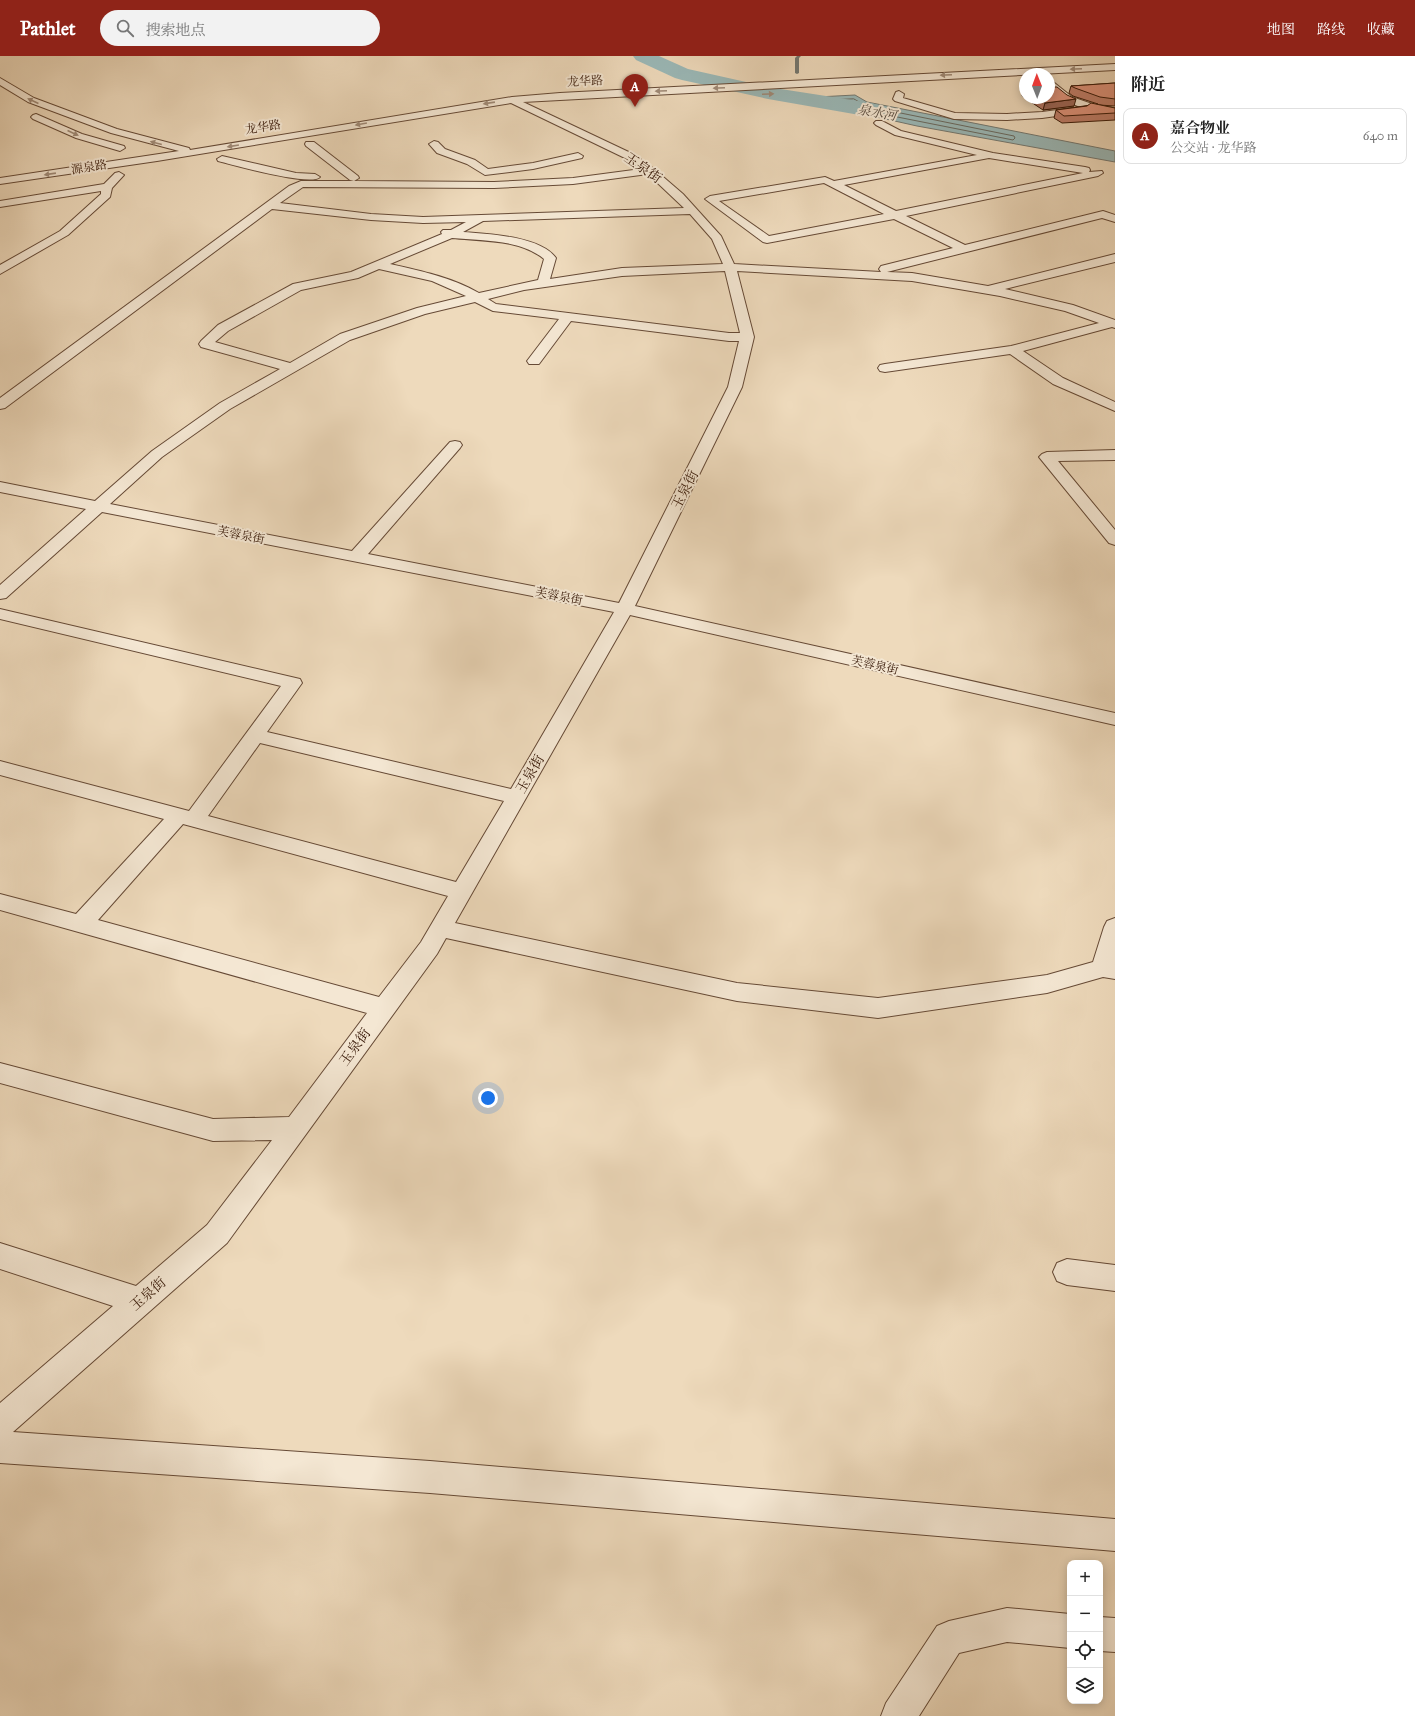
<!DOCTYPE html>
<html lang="zh">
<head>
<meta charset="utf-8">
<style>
	body { margin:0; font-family:"IM FELL Great Primer","Noto Serif SC",serif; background:#f2f2f2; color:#222 }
	.controls { position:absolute; right:12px; bottom:12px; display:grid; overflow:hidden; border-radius:8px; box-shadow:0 2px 10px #0003 }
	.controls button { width:36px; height:36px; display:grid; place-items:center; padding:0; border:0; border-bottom:1px solid #e0e0e0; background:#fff; color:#222; font:20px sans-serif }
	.compass { position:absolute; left:1019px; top:12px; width:36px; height:36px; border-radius:50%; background:#fff; box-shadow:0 2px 10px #0003; rotate:359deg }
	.you { position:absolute; left:488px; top:1042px; width:14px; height:14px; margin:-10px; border:3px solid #fff; border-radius:50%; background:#1a73e8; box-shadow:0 0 0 6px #1a73e833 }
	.badge { display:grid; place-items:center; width:26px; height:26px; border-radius:50%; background:#8f2418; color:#fff; font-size:13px; font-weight:700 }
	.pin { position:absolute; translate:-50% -33px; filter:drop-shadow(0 1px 2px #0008) }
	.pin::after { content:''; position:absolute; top:21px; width:14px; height:12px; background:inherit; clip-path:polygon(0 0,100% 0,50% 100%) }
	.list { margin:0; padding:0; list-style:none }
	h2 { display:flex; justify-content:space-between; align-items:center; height:52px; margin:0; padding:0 16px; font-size:17px }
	h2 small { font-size:13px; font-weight:400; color:#767676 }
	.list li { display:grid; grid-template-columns:26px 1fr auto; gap:12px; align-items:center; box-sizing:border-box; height:56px; margin:0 8px 8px; padding:0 8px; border:1px solid #e0e0e0; border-radius:8px }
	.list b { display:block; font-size:15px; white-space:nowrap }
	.list p { margin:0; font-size:13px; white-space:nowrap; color:#767676 }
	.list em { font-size:13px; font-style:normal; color:#767676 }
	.icon { flex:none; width:22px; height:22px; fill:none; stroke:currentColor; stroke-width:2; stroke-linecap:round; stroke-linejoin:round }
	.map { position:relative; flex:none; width:1115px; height:1660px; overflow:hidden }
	header { display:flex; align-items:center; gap:24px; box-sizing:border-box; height:56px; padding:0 20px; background:#8f2418; color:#fff }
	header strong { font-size:19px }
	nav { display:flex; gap:22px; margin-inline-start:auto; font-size:14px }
	.search { width:280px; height:36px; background:#f2f2f2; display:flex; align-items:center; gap:10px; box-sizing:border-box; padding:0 14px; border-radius:22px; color:#767676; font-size:15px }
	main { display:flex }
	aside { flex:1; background:#fff }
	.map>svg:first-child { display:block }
</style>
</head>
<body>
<header>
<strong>Pathlet</strong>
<div class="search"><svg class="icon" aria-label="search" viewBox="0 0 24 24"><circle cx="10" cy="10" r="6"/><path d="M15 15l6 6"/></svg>搜索地点</div>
<nav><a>地图</a><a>路线</a><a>收藏</a></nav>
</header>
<main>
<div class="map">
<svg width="1115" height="1660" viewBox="0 0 1115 1660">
	<rect width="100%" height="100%" fill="#eedabc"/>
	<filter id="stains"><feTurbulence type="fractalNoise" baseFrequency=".005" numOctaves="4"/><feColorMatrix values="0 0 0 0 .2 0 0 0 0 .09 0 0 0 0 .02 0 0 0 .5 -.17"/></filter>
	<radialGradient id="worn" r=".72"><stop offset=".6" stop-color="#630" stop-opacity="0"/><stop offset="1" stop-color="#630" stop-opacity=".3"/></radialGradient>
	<path fill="#9bb9b8" stroke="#747972" d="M 855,39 L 867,46 L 1115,95 L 1115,106 L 917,70 L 850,55 L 780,43 Z"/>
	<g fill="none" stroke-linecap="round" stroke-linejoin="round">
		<path stroke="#6a6a60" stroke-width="1" d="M 854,43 L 866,50 L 1014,80 L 1015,82 L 1013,84 L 832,48 L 831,46 L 833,44 Z"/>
		<path fill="#747972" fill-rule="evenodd" d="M 797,0 L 801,0 L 799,2 L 799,17 L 797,18 L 795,17 L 795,2 Z"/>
		<path fill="#9bb9b8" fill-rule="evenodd" d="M 633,0 L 659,0 L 688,13 L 768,31 L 871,47 L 879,49 L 882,54 L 879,59 L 871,61 L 768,43 L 682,24 L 675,22 L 636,4 Z"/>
		<defs>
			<g id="minor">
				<path d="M 1115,8 L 1115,14 L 523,46 L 635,99 L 654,113 L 683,138 L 721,180 L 734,208 L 881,216 L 879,213 L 881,210 L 953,192 L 894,163 L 767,187 L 763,186 L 705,143 L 710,140 L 825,121 L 834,125 L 977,99 L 895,79 L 876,69 L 874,67 L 876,65 L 882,65 L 901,75 L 993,97 L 1085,111 L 1089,112 L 1090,114 L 1089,116 L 1102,115 L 1103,117 L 1098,120 L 906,160 L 965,189 L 1103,155 L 1115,159 L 1115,166 L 1102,162 L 887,216 L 912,217 L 988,230 L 1115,198 L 1115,206 L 1005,233 L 1073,249 L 1115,264 L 1115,272 L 1112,271 L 1023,295 L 1063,322 L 1115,346 L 1115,355 L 1053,328 L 1010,298 L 885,316 L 880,315 L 878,312 L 880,309 L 885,308 L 1011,290 L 1099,267 L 1065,255 L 1000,240 L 912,225 L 737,215 L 754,281 L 742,331 L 635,550 L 1115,657 L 1115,669 L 630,559 L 455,867 L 737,927 L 878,942 L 1047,919 L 1093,906 L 1104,871 L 1107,865 L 1115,862 L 1115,923 L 1103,921 L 1047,937 L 878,962 L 737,945 L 446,882 L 437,898 L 227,1187 L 13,1376 L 430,1405 L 1115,1463 L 1115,1495 L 430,1437 L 0,1407 L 0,1347 L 113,1250 L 0,1213 L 0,1187 L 136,1230 L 207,1169 L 272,1084 L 213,1085 L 0,1027 L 0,1007 L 213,1063 L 289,1061 L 367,957 L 0,854 L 0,838 L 76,858 L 164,763 L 0,719 L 0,705 L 189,755 L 281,630 L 0,563 L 0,553 L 300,623 L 302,627 L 267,676 L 511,733 L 614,556 L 102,456 L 6,542 L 0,543 L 0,529 L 86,453 L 0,436 L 0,426 L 95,445 L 152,395 L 220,347 L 280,313 L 201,291 L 199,288 L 201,285 L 218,269 L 293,228 L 351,216 L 442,178 L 441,176 L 443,174 L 451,174 L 466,166 L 423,167 L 371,164 L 272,153 L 5,352 L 0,353 L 0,342 L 289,130 L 301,125 L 354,125 L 350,124 L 306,90 L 305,88 L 306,86 L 314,86 L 358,120 L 359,122 L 354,125 L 494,126 L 573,122 L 641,113 L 627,103 L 511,47 L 157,105 L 0,128 L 0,122 L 179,95 L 111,77 L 28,46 L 0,29 L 0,22 L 34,42 L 117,73 L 189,92 L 190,94 L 512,41 L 560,37 ZM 989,102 L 1083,117 L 896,155 L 844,129 ZM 648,118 L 684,152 L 423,161 L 371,158 L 280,147 L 303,131 L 494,132 L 573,128 ZM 824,127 L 884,158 L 769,180 L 719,145 ZM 690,158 L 712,183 L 723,208 L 622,212 L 550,223 L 556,202 C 540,180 488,178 463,176 L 483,165 ZM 452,182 C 482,185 520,183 544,203 L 538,224 L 479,237 C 451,221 421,215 390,208 ZM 379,213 L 432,225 L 466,240 L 417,252 L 340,278 L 290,307 L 215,286 L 228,275 L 301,234 L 358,222 ZM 725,215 L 740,277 L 729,277 L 496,248 L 488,243 L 524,234 L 622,220 ZM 475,246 L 493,255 L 559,263 L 527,305 L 529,308 L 539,308 L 571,265 L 729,285 L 739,285 L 728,331 L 619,547 L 368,498 L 460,392 L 462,389 L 460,386 L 455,385 L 450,386 L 352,495 L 110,448 L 162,401 L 230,353 L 350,284 L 425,258 ZM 260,687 L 504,745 L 456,826 L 208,760 ZM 183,768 L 448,840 L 421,886 L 379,941 L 98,864 Z"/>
				<path d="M 1049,24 L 1052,25 L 1072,41 L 1098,50 L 1115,52 L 1115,58 L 1089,53 L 1085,56 L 1042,62 L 1007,64 L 954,63 L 895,45 L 893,43 L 896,36 L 899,35 L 904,38 L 903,42 L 955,57 L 1007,58 L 1042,56 L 1080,51 L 1066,45 L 1049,31 Z"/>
				<path d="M 36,58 L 82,78 L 124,90 L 125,92 L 120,95 L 76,82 L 33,63 L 31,61 L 33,59 Z"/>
				<path d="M 434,85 L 438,86 L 445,93 L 475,104 L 488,113 L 533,107 L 578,97 L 583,100 L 582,102 L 533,113 L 485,119 L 467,108 L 437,97 L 429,88 Z"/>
				<path d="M 222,100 L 296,117 L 315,118 L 320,121 C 312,131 233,109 218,105 L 217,103 Z"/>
				<path d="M 119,116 L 124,119 L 112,132 L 110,141 L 68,179 L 0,218 L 0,209 L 60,175 L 101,138 L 101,135 L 0,151 L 0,145 L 104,128 L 115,117 Z"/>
				<path d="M 1115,394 L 1115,404 L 1058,405 L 1115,474 L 1115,489 L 1109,487 L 1039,401 L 1042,398 L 1047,396 Z"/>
				<path d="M 1067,1203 L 1115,1209 L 1115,1235 L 1067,1229 L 1057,1225 L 1053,1216 L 1057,1207 Z"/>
				<path d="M 1007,1552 L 1070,1558 L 1070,1592 L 1007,1586 L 959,1597 L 919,1660 L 881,1660 L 886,1647 L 937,1570 L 949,1565 Z"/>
				<path d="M 1100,1561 L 1115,1562 L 1115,1596 L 1100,1595 Z"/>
			</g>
		</defs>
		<use href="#minor" stroke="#664a36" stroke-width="2"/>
		<use href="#minor" fill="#f4e7d3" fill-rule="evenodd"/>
	</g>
	<g fill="#c1806c" stroke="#391a09">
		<path d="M 1115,27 L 1115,50 L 1099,49 L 1115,52 L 1115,64 L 1062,67 L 1054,62 L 1056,54 L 1098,48 L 1073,40 L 1069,37 L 1071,30 Z"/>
		<path d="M 1023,33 L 1025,33 L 1025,42 L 1022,40 Z"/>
		<path d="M 1025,42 L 1049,42 L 1074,50 L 1043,54 Z"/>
	</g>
	<path fill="#9d6858" stroke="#391a09" d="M 1076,43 L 1074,50 L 1043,54 L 1045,47 Z"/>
	<g fill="#e0957e" stroke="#391a09">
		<path d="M 1115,27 L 1115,43 L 1100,41 L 1075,32 L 1071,30 Z"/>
		<path d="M 1049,31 L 1057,31 L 1067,39 L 1076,43 L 1045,47 L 1037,42 L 1049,42 Z"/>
		<path d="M 1091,47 L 1115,52 L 1115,57 L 1064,60 L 1056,54 L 1087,50 Z"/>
	</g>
	<defs><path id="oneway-solid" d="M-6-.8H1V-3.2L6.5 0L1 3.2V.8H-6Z"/></defs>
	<g fill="#a08b78">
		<use href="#oneway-solid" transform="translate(1076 13) rotate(177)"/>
		<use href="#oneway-solid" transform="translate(946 19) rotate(177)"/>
		<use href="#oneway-solid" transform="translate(719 32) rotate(177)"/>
		<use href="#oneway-solid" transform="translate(661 35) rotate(177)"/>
		<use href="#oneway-solid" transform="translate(768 38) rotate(-3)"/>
		<use href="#oneway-solid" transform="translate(33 45) rotate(-155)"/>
		<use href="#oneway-solid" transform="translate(489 47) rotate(172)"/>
		<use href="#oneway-solid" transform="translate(361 68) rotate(170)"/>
		<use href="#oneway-solid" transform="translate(73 77) rotate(24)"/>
		<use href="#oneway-solid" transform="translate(156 87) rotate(-165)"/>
		<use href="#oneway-solid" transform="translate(233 90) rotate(171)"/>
		<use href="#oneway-solid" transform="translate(50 118) rotate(172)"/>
	</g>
	<g text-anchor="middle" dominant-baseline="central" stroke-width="4" stroke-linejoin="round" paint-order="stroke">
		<g font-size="12" fill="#391a09" stroke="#f4e7d3">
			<text transform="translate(585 25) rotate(-3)">龙华路</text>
			<text transform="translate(263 71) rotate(-9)">龙华路</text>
			<text transform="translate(89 111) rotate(-9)">源泉路</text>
			<text transform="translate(241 479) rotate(11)">芙蓉泉街</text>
			<text transform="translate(559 540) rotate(11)">芙蓉泉街</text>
			<text transform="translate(875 609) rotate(13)">芙蓉泉街</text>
		</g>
		<g font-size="13" font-style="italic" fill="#564a3e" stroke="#f4e7d3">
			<text transform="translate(877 57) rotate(10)">泉水河</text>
		</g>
		<g font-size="14" fill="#391a09" stroke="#f4e7d3">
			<text transform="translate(643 112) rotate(35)">玉泉街</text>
			<text transform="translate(685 434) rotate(-63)">玉泉街</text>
			<text transform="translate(530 718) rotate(-60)">玉泉街</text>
			<text transform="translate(355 991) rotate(-54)">玉泉街</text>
			<text transform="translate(148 1238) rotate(-41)">玉泉街</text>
		</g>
	</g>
	<rect width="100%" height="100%" filter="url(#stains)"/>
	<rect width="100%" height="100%" fill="url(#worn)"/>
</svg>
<div class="controls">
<button>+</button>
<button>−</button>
<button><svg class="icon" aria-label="locate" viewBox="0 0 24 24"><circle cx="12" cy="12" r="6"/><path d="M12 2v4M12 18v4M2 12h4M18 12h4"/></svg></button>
<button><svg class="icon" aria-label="layers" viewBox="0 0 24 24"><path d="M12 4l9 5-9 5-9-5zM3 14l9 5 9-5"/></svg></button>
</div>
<svg class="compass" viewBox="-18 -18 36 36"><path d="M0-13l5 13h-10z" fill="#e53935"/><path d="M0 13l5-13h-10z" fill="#767676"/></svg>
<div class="you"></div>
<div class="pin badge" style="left:635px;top:51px">A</div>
</div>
<aside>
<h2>附近<small></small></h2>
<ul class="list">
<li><span class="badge">A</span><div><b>嘉合物业</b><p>公交站 · 龙华路</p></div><em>640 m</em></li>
</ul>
</aside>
</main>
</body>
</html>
